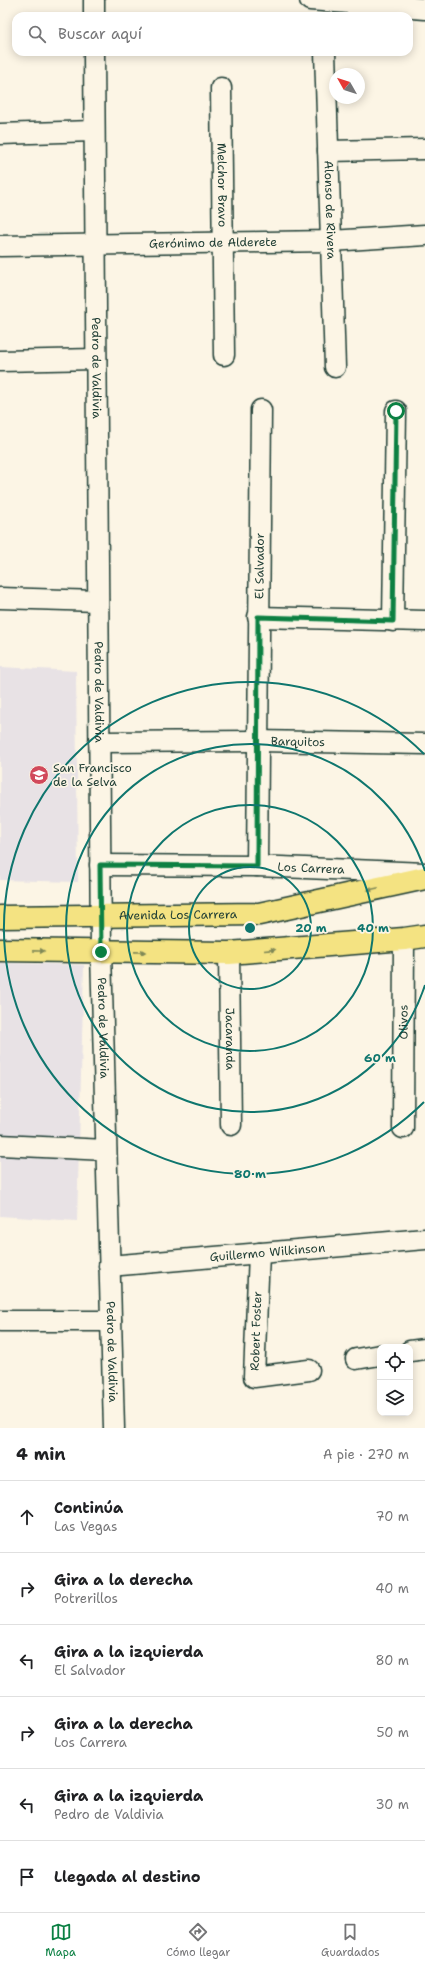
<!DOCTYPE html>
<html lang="es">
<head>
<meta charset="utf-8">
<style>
	body { margin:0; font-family:"Shantell Sans",sans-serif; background:#f6f6f6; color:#202124 }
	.controls { position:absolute; right:12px; bottom:12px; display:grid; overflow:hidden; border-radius:8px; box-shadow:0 2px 10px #0003 }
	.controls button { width:36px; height:36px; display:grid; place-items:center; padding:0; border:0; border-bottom:1px solid #e0e0e0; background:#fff; color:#202124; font:20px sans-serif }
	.compass { position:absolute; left:329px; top:68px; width:36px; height:36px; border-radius:50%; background:#fff; box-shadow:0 2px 10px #0003; rotate:309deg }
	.stop { position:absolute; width:12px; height:12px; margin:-9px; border:3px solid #0b8043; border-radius:50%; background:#fff }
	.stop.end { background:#0b8043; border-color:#fff; box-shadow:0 1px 4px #0008 }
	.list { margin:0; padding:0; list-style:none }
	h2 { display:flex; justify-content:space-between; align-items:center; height:52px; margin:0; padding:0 16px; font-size:17px }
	h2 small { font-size:13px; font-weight:400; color:#757577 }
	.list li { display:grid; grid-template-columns:26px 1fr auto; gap:12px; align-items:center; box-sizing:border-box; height:72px; padding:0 16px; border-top:1px solid #e0e0e0 }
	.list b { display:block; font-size:15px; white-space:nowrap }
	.list p { margin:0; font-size:13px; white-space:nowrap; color:#757577 }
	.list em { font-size:13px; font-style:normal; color:#757577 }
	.icon { flex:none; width:22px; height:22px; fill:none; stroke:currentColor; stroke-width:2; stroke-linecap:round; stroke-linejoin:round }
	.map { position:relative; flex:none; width:425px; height:1428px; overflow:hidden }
	.search { position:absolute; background:#fff; box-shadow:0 2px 10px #0003; left:12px; right:12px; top:12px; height:44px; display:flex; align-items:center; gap:10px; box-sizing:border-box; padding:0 14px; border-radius:12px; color:#757577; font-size:15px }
	.sheet { height:484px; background:#fff }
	nav { display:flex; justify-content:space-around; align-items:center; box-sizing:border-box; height:56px; border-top:1px solid #e0e0e0; background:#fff; font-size:11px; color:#757577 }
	nav a { display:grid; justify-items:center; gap:2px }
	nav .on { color:#0b8043 }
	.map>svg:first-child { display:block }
</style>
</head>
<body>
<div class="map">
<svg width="425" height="1428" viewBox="0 0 425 1428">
	<rect width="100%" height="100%" fill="#fcf5e5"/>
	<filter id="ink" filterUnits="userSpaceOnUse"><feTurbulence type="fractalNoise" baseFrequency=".025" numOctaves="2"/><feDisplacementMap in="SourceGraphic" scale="8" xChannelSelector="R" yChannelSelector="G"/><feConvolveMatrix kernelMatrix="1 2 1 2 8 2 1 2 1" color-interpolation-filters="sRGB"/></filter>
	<g filter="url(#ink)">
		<g fill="#e8e2e5">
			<path d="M 0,667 L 76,671 L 78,882 L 0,880 Z"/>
			<path d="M 0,963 L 84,965 L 77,1221 L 0,1216 Z"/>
		</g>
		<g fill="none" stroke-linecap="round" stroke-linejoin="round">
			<defs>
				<g id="minor">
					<path d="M 310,0 L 425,9"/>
					<path d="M 94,16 L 94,0"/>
					<path id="s1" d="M 94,52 L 101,952 L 114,1428"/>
					<path id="s2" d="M 325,52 L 335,367"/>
					<path id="s3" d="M 221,88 L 224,355"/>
					<path d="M 0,134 L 93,131"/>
					<path d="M 328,151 L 425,149"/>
					<path id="s4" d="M 0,246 L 331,241 L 425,235"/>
					<path d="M 0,361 L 96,359"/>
					<path d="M 0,598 L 98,601"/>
					<path d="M 258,617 L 425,621"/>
					<path d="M 393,621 L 396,411"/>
					<path id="s5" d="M 99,742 L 257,741 L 425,744"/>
					<path id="s6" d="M 100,865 L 257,866 L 425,873"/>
					<path id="s7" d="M 257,866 L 261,410"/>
					<path id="s8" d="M 229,953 L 231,1125"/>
					<path id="s9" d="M 403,1128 L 404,939"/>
					<path d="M 0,1145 L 106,1150"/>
					<path d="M 259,1253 L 254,1377 L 309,1370"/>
					<path id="s10" d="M 109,1266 L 425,1239"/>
					<path d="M 0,1321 L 111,1321"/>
					<path d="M 410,1351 L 425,1349"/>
					<path d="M 356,1359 L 380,1355"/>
				</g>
				<g id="major">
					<path id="s11" d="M 0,917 L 259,914 L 425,878"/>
					<path d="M 0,950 L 229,953 L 404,939 L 425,936"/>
				</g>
			</defs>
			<use href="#minor" stroke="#1f3d34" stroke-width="23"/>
			<use href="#major" stroke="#1f3d34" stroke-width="25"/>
			<use href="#minor" stroke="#fcf5e5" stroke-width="20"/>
			<use href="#major" stroke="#f4e382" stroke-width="22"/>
		</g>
		<defs><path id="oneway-solid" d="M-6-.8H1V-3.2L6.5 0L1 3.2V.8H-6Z"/></defs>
		<g fill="#7f8857">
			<use href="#oneway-solid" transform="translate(373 889) rotate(168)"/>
			<use href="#oneway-solid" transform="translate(270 950) rotate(-5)"/>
			<use href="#oneway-solid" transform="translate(39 951) rotate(1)"/>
			<use href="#oneway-solid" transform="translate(140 952) rotate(1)"/>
		</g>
	</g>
	<g fill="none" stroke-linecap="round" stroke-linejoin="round" filter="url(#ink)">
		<path stroke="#0b8043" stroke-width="5" d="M 101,952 L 100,865 L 257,866 L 258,617 L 393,621 L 396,411"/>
	</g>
	<g fill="none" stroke="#0f766e" stroke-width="2">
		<circle cx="250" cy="928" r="61"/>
		<circle cx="250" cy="928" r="123"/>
		<path d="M425 985A184 184 0 1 1 425 871"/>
		<path d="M424 1102A246 246 0 1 1 424 754"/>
	</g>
	<defs>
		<symbol id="school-disc" viewBox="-11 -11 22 22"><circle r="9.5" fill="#d1495b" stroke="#fcf5e5"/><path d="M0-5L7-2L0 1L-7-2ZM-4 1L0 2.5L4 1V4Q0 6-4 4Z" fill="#fff"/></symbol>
	</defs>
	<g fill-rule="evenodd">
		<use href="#school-disc" x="28" y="764" width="22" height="22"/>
	</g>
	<g text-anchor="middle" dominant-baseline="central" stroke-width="3.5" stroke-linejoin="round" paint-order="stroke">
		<g font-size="12" fill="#1f3d34" stroke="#fcf5e5">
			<text stroke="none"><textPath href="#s3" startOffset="97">Melchor Bravo</textPath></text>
			<text stroke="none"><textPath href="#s2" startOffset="158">Alonso de Rivera</textPath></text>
			<text stroke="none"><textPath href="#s4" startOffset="213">Gerónimo de Alderete</textPath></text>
			<text stroke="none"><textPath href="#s1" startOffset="316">Pedro de Valdivia</textPath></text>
			<text stroke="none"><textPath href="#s7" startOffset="300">El Salvador</textPath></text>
			<text stroke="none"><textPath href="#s1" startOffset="640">Pedro de Valdivia</textPath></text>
			<text stroke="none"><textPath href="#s5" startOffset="199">Barquitos</textPath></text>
			<text stroke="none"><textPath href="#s6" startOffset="211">Los Carrera</textPath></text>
			<text stroke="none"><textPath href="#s11" startOffset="178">Avenida Los Carrera</textPath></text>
			<text stroke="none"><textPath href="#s9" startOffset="106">Olivos</textPath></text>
			<text stroke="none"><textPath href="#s1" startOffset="976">Pedro de Valdivia</textPath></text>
			<text stroke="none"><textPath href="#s8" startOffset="86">Jacaranda</textPath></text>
			<text stroke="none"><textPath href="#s10" startOffset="159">Guillermo Wilkinson</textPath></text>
			<text transform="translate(256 1331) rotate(-88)">Robert Foster</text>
			<text stroke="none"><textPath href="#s1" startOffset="1300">Pedro de Valdivia</textPath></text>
		</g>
		<g font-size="12" fill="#1f3d34" stroke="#fcf5e5" text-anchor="start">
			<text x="53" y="768">San Francisco<tspan x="53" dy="14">de la Selva</tspan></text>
		</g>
	</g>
	<circle cx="250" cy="928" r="6" fill="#0f766e" stroke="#fcf5e5" stroke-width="2"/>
	<g font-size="12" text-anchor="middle" font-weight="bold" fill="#0f766e" stroke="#fcf5e5" stroke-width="3.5" stroke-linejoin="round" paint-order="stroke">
		<text x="311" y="932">20 m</text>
		<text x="373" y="932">40 m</text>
		<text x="380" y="1062">60 m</text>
		<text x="250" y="1178">80 m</text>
	</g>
</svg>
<div class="controls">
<button><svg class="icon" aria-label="locate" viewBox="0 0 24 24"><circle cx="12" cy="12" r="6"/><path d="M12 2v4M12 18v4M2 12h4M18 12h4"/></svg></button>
<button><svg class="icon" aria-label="layers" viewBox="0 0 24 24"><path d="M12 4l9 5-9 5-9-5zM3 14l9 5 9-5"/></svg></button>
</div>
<svg class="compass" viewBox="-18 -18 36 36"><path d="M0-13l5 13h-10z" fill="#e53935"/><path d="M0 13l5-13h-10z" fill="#757577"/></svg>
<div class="stop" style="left:396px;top:411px"></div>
<div class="stop end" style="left:101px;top:952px"></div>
<div class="search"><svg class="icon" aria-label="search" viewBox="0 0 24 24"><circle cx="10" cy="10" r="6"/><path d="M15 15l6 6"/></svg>Buscar aquí</div>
</div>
<section class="sheet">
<h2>4 min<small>A pie · 270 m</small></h2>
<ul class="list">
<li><svg class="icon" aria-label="ahead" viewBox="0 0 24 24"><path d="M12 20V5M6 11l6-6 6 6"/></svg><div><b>Continúa</b><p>Las Vegas</p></div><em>70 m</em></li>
<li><svg class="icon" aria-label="right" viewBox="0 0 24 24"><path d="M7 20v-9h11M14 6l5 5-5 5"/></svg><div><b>Gira a la derecha</b><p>Potrerillos</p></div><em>40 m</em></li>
<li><svg class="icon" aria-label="left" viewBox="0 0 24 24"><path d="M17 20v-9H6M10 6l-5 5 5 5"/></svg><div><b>Gira a la izquierda</b><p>El Salvador</p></div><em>80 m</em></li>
<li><svg class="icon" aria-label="right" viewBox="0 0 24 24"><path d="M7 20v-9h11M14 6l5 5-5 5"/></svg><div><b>Gira a la derecha</b><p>Los Carrera</p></div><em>50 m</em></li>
<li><svg class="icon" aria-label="left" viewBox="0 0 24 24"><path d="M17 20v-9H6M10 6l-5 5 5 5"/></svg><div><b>Gira a la izquierda</b><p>Pedro de Valdivia</p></div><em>30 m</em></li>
<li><svg class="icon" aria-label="arrive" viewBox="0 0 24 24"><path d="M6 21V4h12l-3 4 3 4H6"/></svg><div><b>Llegada al destino</b></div></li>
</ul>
</section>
<nav>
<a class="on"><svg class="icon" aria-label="map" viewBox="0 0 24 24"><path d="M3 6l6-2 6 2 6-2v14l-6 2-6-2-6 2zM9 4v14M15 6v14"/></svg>Mapa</a>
<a><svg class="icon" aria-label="directions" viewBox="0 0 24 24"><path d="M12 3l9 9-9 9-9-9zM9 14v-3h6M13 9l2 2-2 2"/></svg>Cómo llegar</a>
<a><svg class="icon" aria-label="saved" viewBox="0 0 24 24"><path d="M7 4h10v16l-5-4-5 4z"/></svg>Guardados</a>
</nav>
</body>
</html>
